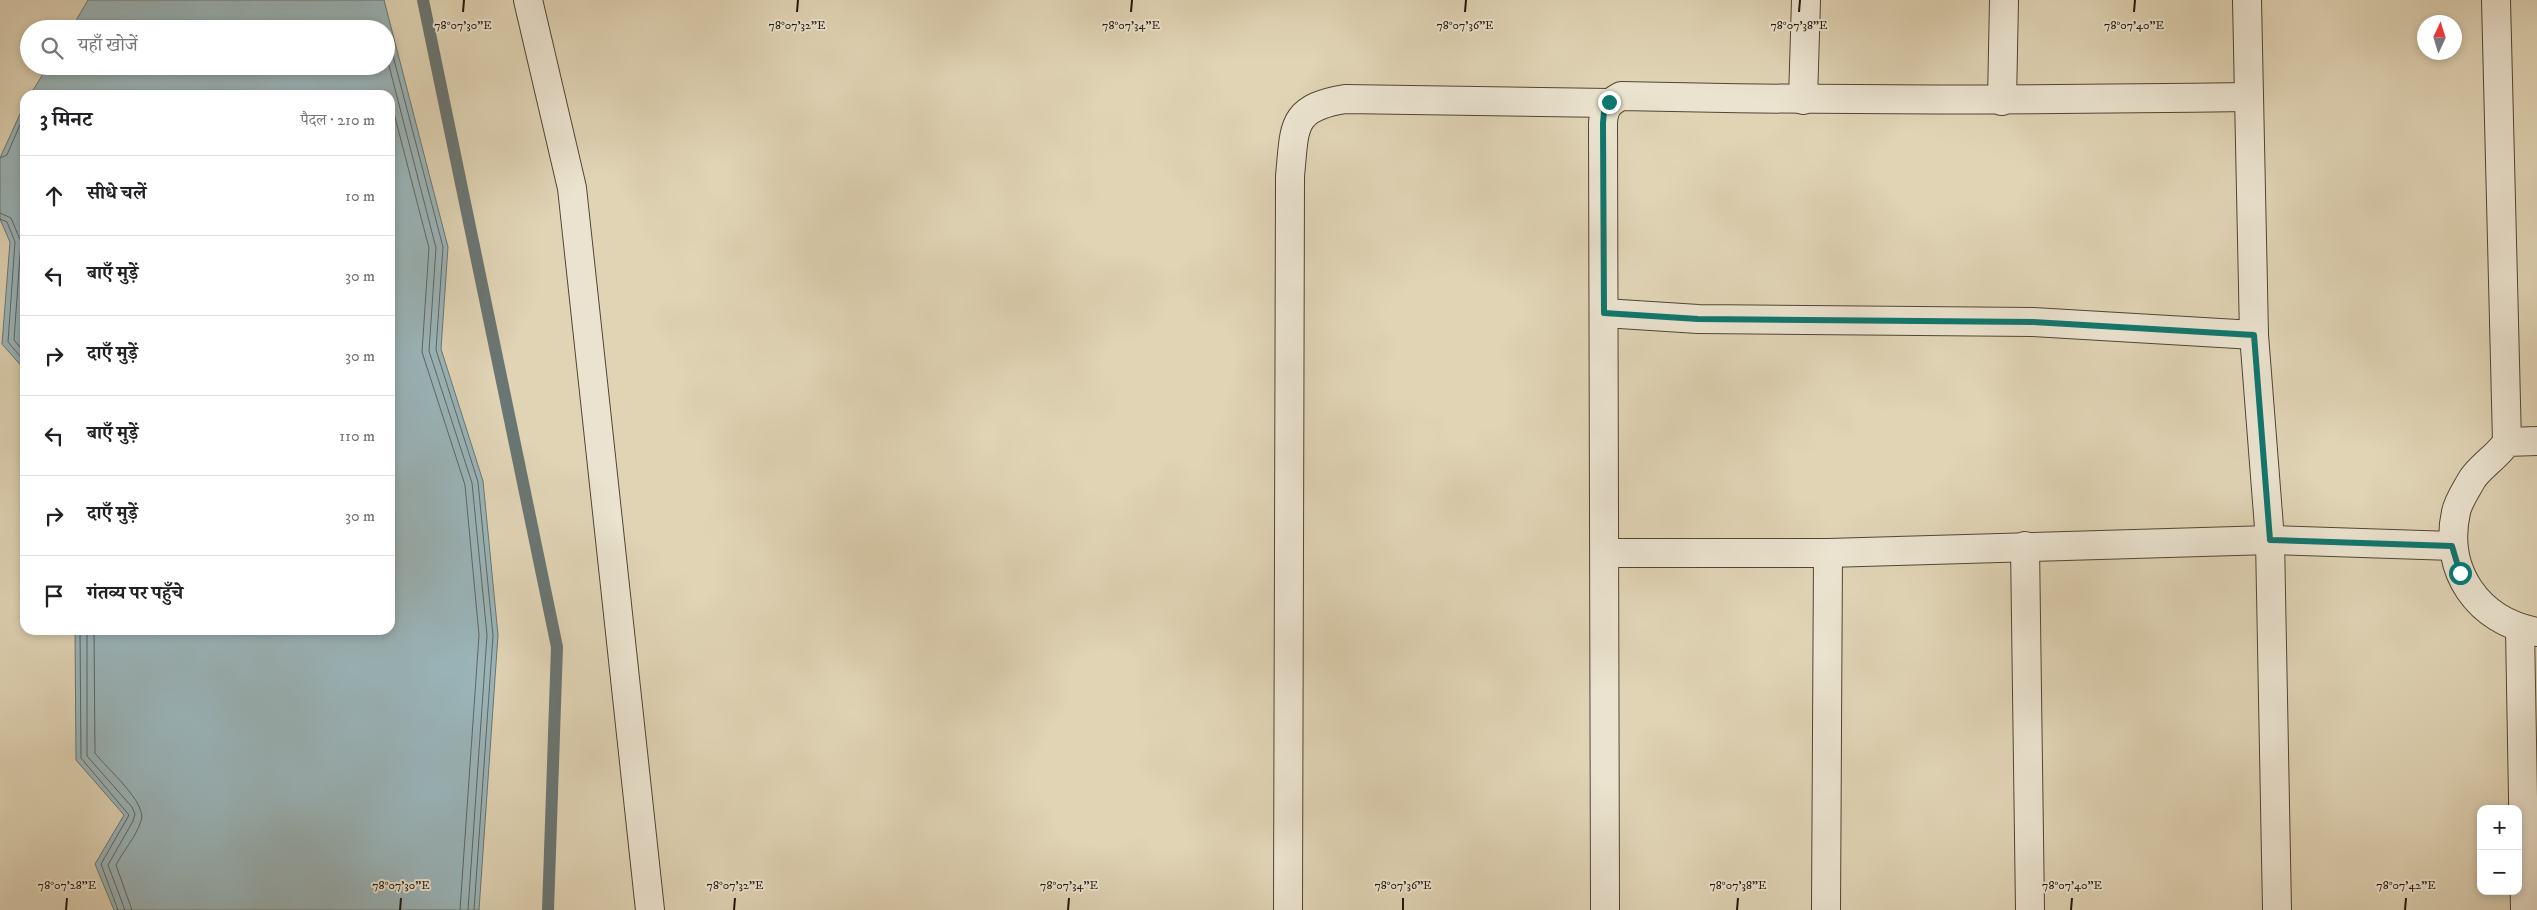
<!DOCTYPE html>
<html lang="hi">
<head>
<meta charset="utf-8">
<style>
	body { margin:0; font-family:"IM FELL DW Pica","Noto Serif Devanagari",serif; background:#f2f2f2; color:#202124 }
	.controls { position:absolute; right:15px; bottom:15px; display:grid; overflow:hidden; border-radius:10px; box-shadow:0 2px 8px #0003 }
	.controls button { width:45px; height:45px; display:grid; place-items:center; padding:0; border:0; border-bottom:1px solid #e0e0e0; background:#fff; color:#202124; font:25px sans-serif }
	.compass { position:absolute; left:2417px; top:15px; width:45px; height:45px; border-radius:50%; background:#fff; box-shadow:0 2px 8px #0003; rotate:4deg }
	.stop { position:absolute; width:15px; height:15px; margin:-11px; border:4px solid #0f766e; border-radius:50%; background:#fff }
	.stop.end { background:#0f766e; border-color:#fff; box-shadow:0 1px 5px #0008 }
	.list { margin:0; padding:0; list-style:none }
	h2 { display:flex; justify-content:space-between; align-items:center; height:65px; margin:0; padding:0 20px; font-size:21px }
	h2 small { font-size:16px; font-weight:400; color:#757577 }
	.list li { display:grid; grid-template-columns:32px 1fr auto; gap:15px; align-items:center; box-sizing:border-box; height:80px; padding:0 20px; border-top:1px solid #e0e0e0 }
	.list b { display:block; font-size:19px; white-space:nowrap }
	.list em { font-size:16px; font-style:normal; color:#757577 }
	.icon { flex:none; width:28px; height:28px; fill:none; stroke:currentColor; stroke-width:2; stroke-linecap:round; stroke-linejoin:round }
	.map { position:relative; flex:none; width:2537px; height:910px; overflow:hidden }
	.search { position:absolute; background:#fff; box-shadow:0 2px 8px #0003; left:20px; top:20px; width:375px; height:55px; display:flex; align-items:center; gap:12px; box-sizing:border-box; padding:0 18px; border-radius:28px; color:#757577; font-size:19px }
	.panel { position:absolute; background:#fff; box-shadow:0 2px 8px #0003; left:20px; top:90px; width:375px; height:545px; border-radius:15px }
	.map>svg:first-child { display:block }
</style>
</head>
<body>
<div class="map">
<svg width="2537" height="910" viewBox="0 0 2537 910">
	<rect width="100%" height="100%" fill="#e0d4b5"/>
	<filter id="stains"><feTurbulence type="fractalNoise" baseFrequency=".004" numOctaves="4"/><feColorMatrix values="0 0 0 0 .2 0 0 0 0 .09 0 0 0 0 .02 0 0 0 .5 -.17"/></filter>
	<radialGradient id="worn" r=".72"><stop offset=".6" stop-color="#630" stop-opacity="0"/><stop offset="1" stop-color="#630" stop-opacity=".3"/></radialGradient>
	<g fill="#9ab5ba" stroke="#6a7673">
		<path d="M 88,0 L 384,0 L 448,247 L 441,349 L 483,481 L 498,635 L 479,910 L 114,910 L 95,864 L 124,815 L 76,760 L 75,630 L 390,630 L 390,95 L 30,95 L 48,66 L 386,66 L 386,29 L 71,29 Z"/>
		<path d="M 25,103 L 25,370 L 2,344 L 10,242 L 0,219 L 0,158 Z"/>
	</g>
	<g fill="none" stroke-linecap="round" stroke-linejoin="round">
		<g stroke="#5e6662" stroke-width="1">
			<path d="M 386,29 L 443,247 L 436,350 L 478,482 L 493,636 L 474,910"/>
			<path d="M 386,54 L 436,248 L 429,351 L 472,483 L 487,635 L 468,910"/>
			<path d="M 390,98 L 429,248 L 422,352 L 465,485 L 479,635 L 460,910"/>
			<path d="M 0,158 L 7,155 L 25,113"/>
			<path d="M 0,213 L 11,218 L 21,242 L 14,340 L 25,353"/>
			<path d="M 0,219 L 7,222 L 15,242 L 8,342 L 25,362"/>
			<path d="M 25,289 L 22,337 L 25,342"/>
			<path d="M 80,630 L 81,758 L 129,815 L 101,864 L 118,910"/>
			<path d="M 87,630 L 87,756 L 132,807 L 135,814 L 133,821 L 108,865 L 125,910"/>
			<path d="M 94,630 L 95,753 C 106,768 148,803 141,821 C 136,837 123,851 116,865 L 132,910"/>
		</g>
		<path stroke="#6a7673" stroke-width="12" d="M 423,0 L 557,647 L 548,910"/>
		<defs>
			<g id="street">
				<path d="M 528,0 L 572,188 L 650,910"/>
				<path d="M 2247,0 L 2254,335 L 2270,540 L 2277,910"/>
				<path d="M 2496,0 L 2507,442"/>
				<path d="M 1803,100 L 1806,0"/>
				<path d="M 2002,101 L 2004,0"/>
				<path d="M 1604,313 L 1698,319 L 2033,322 L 2254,335"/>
				<path d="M 2537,441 L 2507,442 C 2497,457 2478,468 2471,481 C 2466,490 2458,502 2456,512 C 2443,571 2478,621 2537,632"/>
				<path d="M 2025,546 L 2030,910"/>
				<path d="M 1606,553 L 1828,553 L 2270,540 L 2453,546"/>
				<path d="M 2520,629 L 2525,910"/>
				<path d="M 1288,910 L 1290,176 C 1295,127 1290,108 1345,99 L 1609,103"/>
				<path d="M 1605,910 L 1603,123 C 1604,108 1608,103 1621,96 C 1831,101 2039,100 2249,97"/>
				<path d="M 1826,910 L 1828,553"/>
			</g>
		</defs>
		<use href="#street" stroke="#514634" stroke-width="30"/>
		<use href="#street" stroke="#ebe3cf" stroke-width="28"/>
	</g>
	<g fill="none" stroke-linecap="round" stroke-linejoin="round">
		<path stroke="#0f766e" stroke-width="6" d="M 1609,102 L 1604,112 L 1603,123 L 1604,313 L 1698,319 L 2033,322 L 2254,335 L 2270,540 L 2452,546 L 2460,573"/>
	</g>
	<path fill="none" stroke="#211709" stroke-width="2" d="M 463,12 L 464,0M 797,12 L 798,0M 1131,12 L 1132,0M 1465,12 L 1466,0M 1799,12 L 1800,0M 2134,12 L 2135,0M 66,910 L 67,898M 400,910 L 401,898M 734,910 L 735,898M 1068,910 L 1069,898M 1403,910 L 1403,898M 1737,910 L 1738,898M 2071,910 L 2072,898M 2405,910 L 2406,898"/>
	<g font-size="12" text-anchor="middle" fill="#211709" stroke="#ebe3cf" stroke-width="4" stroke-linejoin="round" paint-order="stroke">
		<text x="463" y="29">78°07'30"E</text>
		<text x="797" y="29">78°07'32"E</text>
		<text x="1131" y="29">78°07'34"E</text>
		<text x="1465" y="29">78°07'36"E</text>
		<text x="1799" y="29">78°07'38"E</text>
		<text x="2134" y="29">78°07'40"E</text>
		<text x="67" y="889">78°07'28"E</text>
		<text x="401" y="889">78°07'30"E</text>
		<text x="735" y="889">78°07'32"E</text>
		<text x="1069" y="889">78°07'34"E</text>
		<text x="1403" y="889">78°07'36"E</text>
		<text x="1738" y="889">78°07'38"E</text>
		<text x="2072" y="889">78°07'40"E</text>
		<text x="2406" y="889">78°07'42"E</text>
	</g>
	<rect width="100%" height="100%" filter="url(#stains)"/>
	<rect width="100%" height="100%" fill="url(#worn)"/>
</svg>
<div class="controls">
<button>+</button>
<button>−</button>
</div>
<svg class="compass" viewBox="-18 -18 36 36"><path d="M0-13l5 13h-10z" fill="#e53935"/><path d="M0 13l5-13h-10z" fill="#757577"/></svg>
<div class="stop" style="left:2460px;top:573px"></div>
<div class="stop end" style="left:1609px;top:102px"></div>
<div class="search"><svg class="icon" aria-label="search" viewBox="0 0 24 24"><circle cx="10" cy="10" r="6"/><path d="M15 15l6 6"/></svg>यहाँ खोजें</div>
<section class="panel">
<h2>3 मिनट<small>पैदल · 210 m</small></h2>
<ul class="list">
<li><svg class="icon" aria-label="ahead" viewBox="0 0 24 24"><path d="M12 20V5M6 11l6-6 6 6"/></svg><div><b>सीधे चलें</b></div><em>10 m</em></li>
<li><svg class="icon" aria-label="left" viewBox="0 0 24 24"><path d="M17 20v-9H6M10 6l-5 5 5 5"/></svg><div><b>बाएँ मुड़ें</b></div><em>30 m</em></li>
<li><svg class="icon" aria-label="right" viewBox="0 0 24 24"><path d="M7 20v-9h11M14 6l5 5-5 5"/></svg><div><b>दाएँ मुड़ें</b></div><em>30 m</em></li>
<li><svg class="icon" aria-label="left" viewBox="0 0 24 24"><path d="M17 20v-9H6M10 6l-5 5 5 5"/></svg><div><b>बाएँ मुड़ें</b></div><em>110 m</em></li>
<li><svg class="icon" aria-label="right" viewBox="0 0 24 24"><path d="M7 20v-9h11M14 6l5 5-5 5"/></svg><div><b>दाएँ मुड़ें</b></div><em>30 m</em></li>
<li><svg class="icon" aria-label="arrive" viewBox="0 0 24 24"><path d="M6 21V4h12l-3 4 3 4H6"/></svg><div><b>गंतव्य पर पहुँचे</b></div></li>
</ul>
</section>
</div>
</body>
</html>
